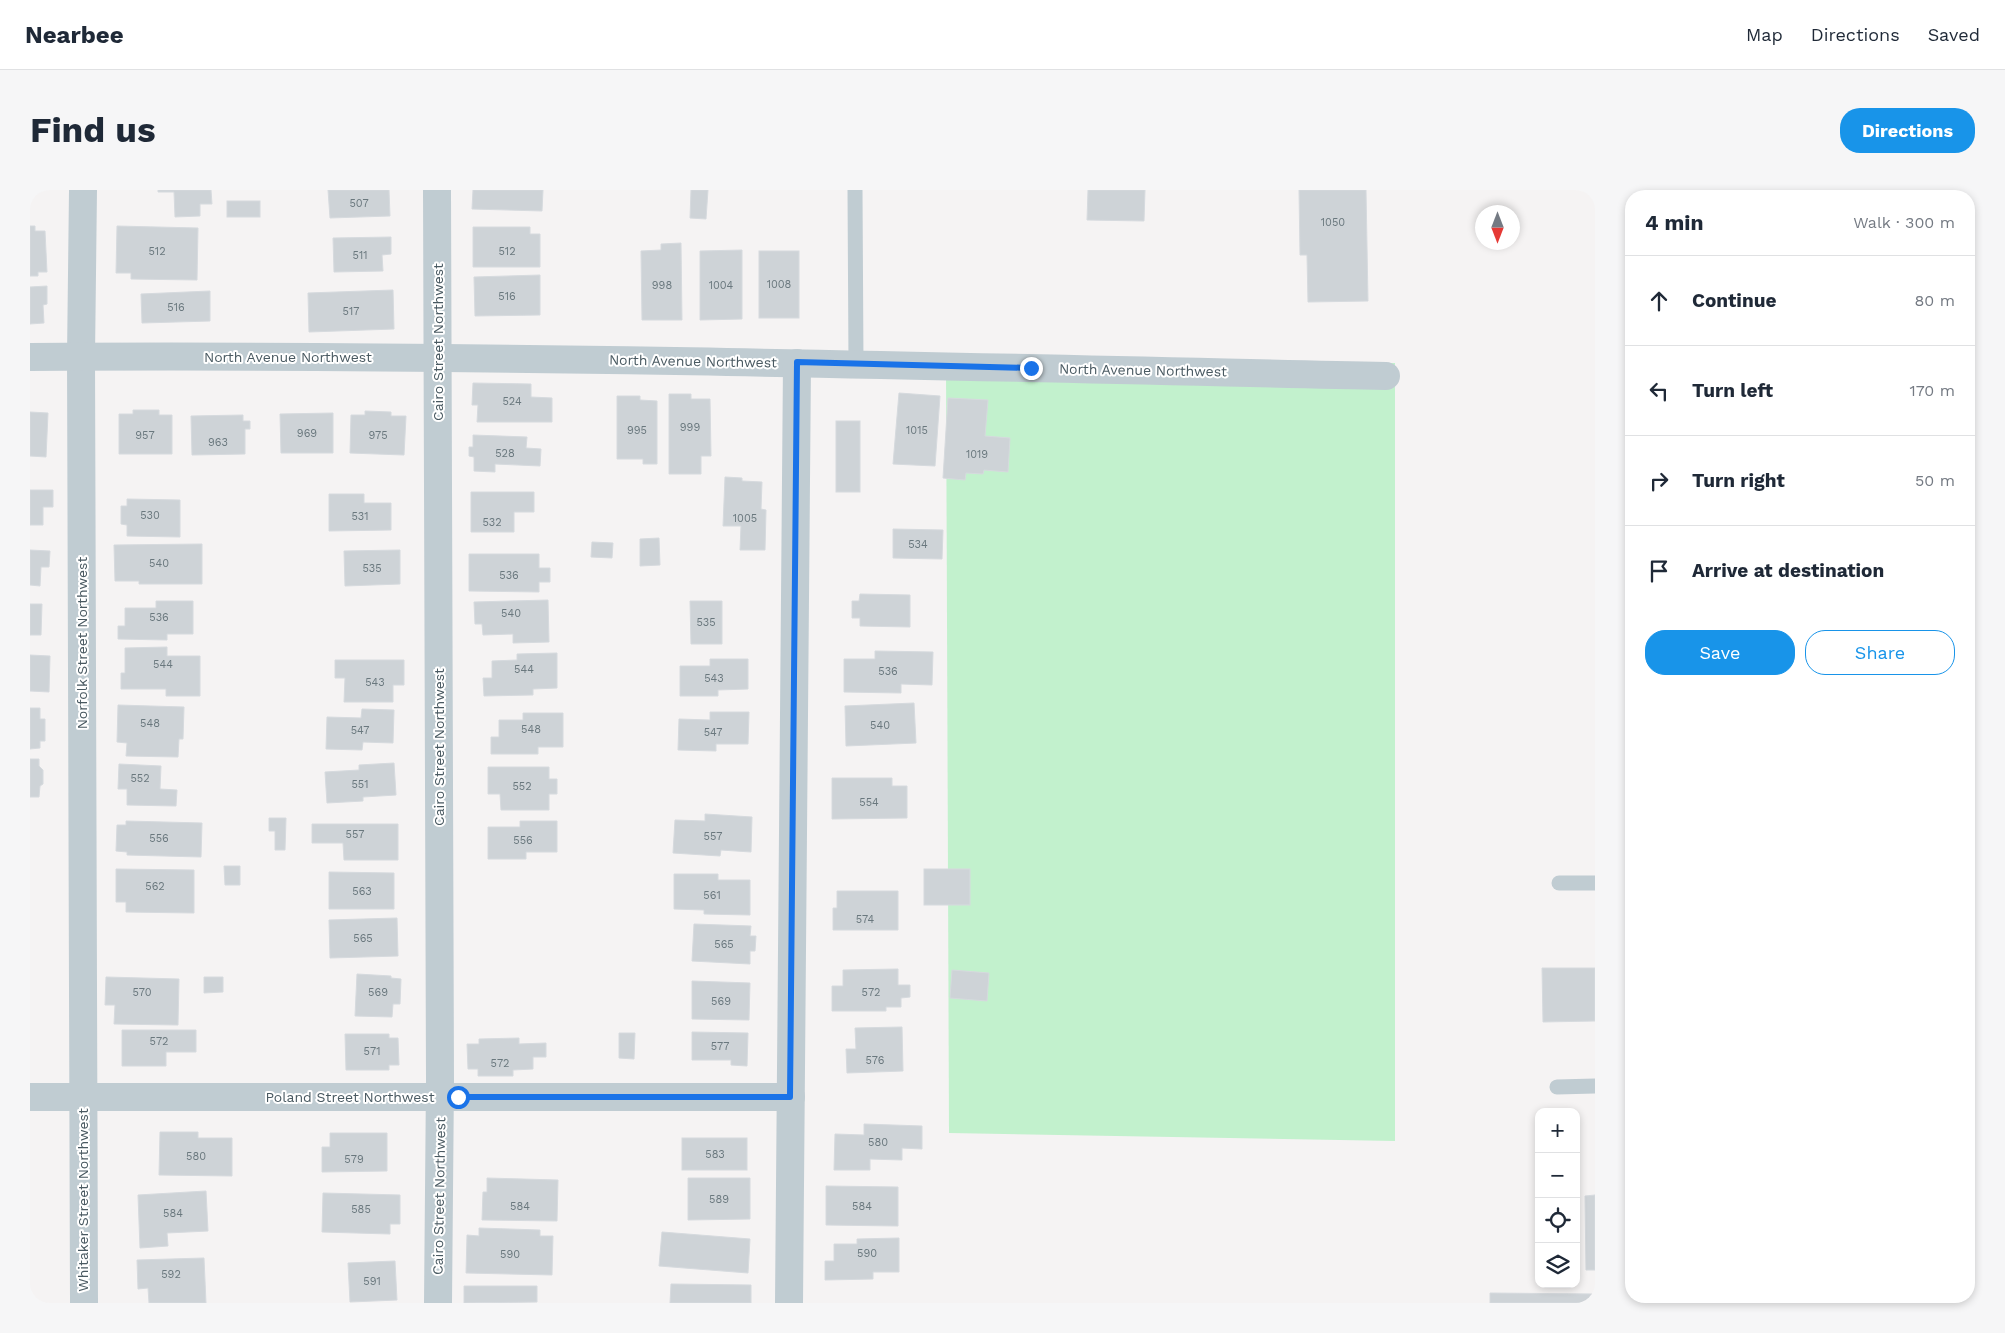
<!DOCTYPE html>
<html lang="en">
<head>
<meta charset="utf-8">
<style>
	body { margin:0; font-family:"Work Sans",sans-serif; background:#f6f6f7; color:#1f2937 }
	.controls { position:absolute; right:15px; bottom:15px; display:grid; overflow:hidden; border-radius:10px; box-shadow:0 2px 8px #0003 }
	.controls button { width:45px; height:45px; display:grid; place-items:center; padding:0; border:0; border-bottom:1px solid #e0e1e3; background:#fff; color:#1f2937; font:25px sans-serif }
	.compass { position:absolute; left:1445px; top:15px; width:45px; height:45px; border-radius:50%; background:#fff; box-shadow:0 2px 8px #0003; rotate:180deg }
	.stop { position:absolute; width:15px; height:15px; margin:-11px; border:4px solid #1a73e8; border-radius:50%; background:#fff }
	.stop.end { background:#1a73e8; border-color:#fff; box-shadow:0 1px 5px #0008 }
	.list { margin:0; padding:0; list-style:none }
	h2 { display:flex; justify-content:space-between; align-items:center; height:65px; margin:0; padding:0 20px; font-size:21px }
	h2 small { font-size:16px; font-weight:400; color:#747a83 }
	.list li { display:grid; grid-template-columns:32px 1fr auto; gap:15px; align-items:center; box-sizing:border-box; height:90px; padding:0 20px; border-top:1px solid #e0e1e3 }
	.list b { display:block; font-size:19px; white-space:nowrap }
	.list em { font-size:16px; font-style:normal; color:#747a83 }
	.actions { display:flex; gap:10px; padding:15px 20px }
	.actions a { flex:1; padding:11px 0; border:1px solid #1894e9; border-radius:20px; text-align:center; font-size:18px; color:#1894e9 }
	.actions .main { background:#1894e9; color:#fff }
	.icon { flex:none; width:28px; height:28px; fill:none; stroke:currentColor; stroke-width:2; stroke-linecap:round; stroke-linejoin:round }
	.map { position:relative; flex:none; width:1565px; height:1113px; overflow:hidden; border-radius:20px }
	header { display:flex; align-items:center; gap:30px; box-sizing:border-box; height:70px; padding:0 25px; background:#fff; border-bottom:1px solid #e0e1e3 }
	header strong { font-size:24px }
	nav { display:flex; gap:28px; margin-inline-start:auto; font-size:18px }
	.intro { display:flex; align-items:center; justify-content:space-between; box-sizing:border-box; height:120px; padding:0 30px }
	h1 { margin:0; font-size:35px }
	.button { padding:12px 22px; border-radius:20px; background:#1894e9; color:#fff; font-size:18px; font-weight:700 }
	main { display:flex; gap:30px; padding:0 30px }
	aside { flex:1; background:#fff; border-radius:20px; box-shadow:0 2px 8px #0003 }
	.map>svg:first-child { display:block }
</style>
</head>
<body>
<header>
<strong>Nearbee</strong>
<nav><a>Map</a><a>Directions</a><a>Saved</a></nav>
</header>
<div class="intro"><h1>Find us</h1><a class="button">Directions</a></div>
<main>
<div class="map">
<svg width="1565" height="1113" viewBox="0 0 1565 1113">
	<rect width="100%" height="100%" fill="#f5f3f3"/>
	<path fill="#c2f1cd" d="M 1365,173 L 1365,951 L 919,943 L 916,175 Z"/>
	<g fill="#ced3d7" stroke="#d6dade">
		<path d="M 128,0 L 181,0 L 182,14 L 170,14 L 170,26 L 145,27 L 144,2 L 128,2 Z"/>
		<path d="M 298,0 L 359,0 L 360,26 L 300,28 Z"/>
		<path d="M 443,0 L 513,0 L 512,21 L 442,19 Z"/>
		<path d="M 661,0 L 678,0 L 676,29 L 660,28 Z"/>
		<path d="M 1058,0 L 1115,0 L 1114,31 L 1057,30 Z"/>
		<path d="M 1269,0 L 1336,0 L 1338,111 L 1278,112 L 1277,65 L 1270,65 Z"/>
		<rect x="197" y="11" width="33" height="16"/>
		<path d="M 0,36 L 5,36 L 5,41 L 15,41 L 17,82 L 8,82 L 8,86 L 0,86 Z"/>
		<path d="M 87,36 L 168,38 L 167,90 L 101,89 L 101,83 L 86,83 Z"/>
		<path d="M 443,37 L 500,37 L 500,44 L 510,44 L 510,77 L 443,77 Z"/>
		<path d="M 361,47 L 361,64 L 352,65 L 353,81 L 304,82 L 303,48 Z"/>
		<path d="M 651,53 L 652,130 L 612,130 L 611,61 L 631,60 L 631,54 Z"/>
		<path d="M 712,60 L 712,129 L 670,130 L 670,61 Z"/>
		<rect x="729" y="61" width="40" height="67"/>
		<path d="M 510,85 L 510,125 L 445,126 L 444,87 Z"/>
		<path d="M 17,96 L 17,114 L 13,115 L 14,133 L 0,134 L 0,97 Z"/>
		<path d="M 363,100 L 364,139 L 279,142 L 278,103 Z"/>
		<path d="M 180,101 L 180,131 L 112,133 L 111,104 Z"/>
		<path d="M 443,193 L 501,194 L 501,207 L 522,208 L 522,232 L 447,232 L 448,215 L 442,215 Z"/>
		<path d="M 869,203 L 910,206 L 905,276 L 863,274 Z"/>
		<path d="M 639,204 L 661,204 L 661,209 L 680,209 L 681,266 L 671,266 L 671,284 L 639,284 Z"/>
		<path d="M 587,206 L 610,206 L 610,210 L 627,211 L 627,274 L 613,274 L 613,269 L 587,269 Z"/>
		<path d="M 918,208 L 958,210 L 955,246 L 980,248 L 978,282 L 954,280 L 953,284 L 936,283 L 935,290 L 913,288 Z"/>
		<path d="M 103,220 L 129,220 L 129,225 L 142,225 L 142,264 L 89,264 L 89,224 L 103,224 Z"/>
		<path d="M 335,221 L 361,222 L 361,226 L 376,226 L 374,265 L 320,263 L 321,225 L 335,225 Z"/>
		<path d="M 0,222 L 18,223 L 16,267 L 0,266 Z"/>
		<path d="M 303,223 L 303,263 L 251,263 L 250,224 Z"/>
		<path d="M 213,225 L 213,231 L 220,231 L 220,239 L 215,239 L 215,264 L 162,265 L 161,226 Z"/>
		<rect x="806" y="231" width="24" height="71"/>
		<path d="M 443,245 L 497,247 L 496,258 L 511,259 L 510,276 L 465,274 L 465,282 L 444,281 L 444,267 L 439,266 L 439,257 L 443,257 Z"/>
		<path d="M 695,287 L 712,288 L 712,291 L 732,292 L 731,319 L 736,320 L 735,360 L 710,360 L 711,336 L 693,336 Z"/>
		<path d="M 0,300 L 23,300 L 23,317 L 13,317 L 13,335 L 0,335 Z"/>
		<path d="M 441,302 L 504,302 L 504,322 L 484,322 L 484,342 L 441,342 Z"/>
		<path d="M 299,304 L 334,304 L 334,313 L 361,313 L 361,340 L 299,341 Z"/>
		<path d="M 97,309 L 150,310 L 150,347 L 97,346 L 97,335 L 91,334 L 91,316 L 97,316 Z"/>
		<path d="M 863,339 L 913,340 L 912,369 L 863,368 Z"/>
		<path d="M 629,348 L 630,375 L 610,376 L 610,349 Z"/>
		<path d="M 562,352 L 583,353 L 582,368 L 561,367 Z"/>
		<path d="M 172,354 L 172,394 L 109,394 L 109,391 L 85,391 L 84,355 Z"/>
		<path d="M 0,360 L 20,361 L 19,377 L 11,377 L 10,396 L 0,395 Z"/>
		<path d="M 370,360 L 370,394 L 315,396 L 314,361 Z"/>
		<path d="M 439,364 L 509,364 L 509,378 L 520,378 L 520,392 L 509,392 L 509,402 L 439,401 Z"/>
		<path d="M 830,404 L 880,405 L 880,437 L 830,436 L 830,428 L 822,428 L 822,411 L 829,411 Z"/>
		<path d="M 518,410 L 519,452 L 483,453 L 483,444 L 453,445 L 452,434 L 445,434 L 444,412 Z"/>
		<path d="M 126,411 L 163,411 L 163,444 L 137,444 L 137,450 L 88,449 L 88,436 L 95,436 L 95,418 L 126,418 Z"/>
		<path d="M 660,411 L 692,411 L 692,454 L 661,454 Z"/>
		<path d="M 0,414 L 12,414 L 11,445 L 0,445 Z"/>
		<path d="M 137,457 L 137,466 L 170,466 L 170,506 L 136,506 L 136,499 L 91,499 L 91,483 L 95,483 L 95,458 Z"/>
		<path d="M 845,461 L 903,462 L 902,495 L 871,494 L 871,503 L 814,502 L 814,469 L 845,469 Z"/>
		<path d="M 527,463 L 527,498 L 503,499 L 503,505 L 454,506 L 453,488 L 462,488 L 462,471 L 487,470 L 487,464 Z"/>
		<path d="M 0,465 L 20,466 L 19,502 L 0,501 Z"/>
		<path d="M 680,469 L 718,469 L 718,499 L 688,500 L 688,506 L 650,506 L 650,476 L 680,476 Z"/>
		<path d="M 305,470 L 374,470 L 374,495 L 363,495 L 363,512 L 314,512 L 315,488 L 305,488 Z"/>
		<path d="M 884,513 L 886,553 L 816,556 L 815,516 Z"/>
		<path d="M 88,515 L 154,517 L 153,549 L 149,549 L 148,567 L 96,566 L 97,553 L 87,552 Z"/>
		<path d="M 0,518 L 10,518 L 10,529 L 15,529 L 15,551 L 10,551 L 10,558 L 0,559 Z"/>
		<path d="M 332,519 L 364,520 L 363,553 L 333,552 L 332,560 L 296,559 L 297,527 L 331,528 Z"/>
		<path d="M 680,522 L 719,522 L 718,554 L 686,554 L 686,561 L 648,560 L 649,529 L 680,530 Z"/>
		<path d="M 493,523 L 533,523 L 533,557 L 508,557 L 508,564 L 461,564 L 461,547 L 469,547 L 469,530 L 493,530 Z"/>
		<path d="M 0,569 L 9,569 L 9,576 L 13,580 L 13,594 L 10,596 L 9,607 L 0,607 Z"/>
		<path d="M 364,573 L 366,605 L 333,607 L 333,611 L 297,613 L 295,582 L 329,580 L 329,575 Z"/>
		<path d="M 89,574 L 131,576 L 130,599 L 147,600 L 146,616 L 97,615 L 97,599 L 88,599 Z"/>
		<path d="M 458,577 L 519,577 L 519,589 L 527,589 L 527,604 L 519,604 L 519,620 L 471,620 L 470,604 L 458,604 Z"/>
		<path d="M 802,588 L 862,588 L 862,596 L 877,596 L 877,628 L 802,629 Z"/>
		<path d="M 675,624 L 722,627 L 721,662 L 691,660 L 690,666 L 643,663 L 645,630 L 675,631 Z"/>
		<path d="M 239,628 L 256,628 L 255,660 L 245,660 L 245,641 L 239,641 Z"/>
		<path d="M 96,631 L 172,633 L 171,667 L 97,665 L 97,662 L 86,661 L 87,635 L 96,635 Z"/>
		<path d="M 490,631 L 527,631 L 527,662 L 496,662 L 496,669 L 458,669 L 458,637 L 490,637 Z"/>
		<path d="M 282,634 L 368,634 L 368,670 L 314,670 L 313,653 L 282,653 Z"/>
		<path d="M 194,676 L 210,676 L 210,695 L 195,695 Z"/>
		<path d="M 86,679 L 164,680 L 164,723 L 96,722 L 96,712 L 86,712 Z"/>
		<rect x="894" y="679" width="46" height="36"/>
		<path d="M 299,682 L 364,683 L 364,719 L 299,719 Z"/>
		<path d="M 644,684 L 688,684 L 688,690 L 720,690 L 720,725 L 674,724 L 674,720 L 644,719 Z"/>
		<path d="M 807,701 L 868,701 L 868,740 L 803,740 L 803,718 L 807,718 Z"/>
		<path d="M 367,728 L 368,766 L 300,768 L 299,730 Z"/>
		<path d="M 664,734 L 721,736 L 720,746 L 726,746 L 725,761 L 720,761 L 720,774 L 662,771 Z"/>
		<path d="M 1512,778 L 1565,778 L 1565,831 L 1513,832 Z"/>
		<path d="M 868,779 L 868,795 L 880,795 L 880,807 L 871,808 L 871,817 L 856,817 L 856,821 L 802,821 L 802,796 L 813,796 L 813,780 Z"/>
		<path d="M 922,780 L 959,783 L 957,811 L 920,808 Z"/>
		<path d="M 327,784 L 361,786 L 361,788 L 371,789 L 370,814 L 363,814 L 362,827 L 325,826 Z"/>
		<path d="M 76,787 L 149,789 L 148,835 L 84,834 L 85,815 L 75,815 Z"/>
		<path d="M 174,787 L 193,787 L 193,802 L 174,803 Z"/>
		<path d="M 662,791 L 720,793 L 719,830 L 662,829 Z"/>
		<path d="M 872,837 L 873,881 L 817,883 L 816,859 L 826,859 L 825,838 Z"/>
		<path d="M 92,840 L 166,840 L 166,862 L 136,862 L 136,876 L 92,876 Z"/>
		<path d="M 662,842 L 718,843 L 717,876 L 701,875 L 701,870 L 662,870 Z"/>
		<path d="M 589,843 L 605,843 L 604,869 L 589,868 Z"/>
		<path d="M 315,844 L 359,844 L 359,848 L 368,848 L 369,875 L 359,875 L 359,880 L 316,880 Z"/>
		<path d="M 489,848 L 489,854 L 516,853 L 516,867 L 503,867 L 503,879 L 483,880 L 483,886 L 448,886 L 448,879 L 438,879 L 437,854 L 449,854 L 449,849 Z"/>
		<path d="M 834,934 L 892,936 L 892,959 L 872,958 L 872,970 L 840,969 L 840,980 L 804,980 L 805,944 L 834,945 Z"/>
		<path d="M 130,942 L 168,942 L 168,948 L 202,948 L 202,986 L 129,985 Z"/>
		<path d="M 300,943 L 357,943 L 357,981 L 292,982 L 292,957 L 300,957 Z"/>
		<rect x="652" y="948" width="65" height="32"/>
		<path d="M 457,988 L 528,990 L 527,1031 L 452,1030 L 453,1002 L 457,1002 Z"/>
		<path d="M 658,988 L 720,988 L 720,1029 L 658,1030 Z"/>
		<path d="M 796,996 L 868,997 L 868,1036 L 796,1035 Z"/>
		<path d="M 176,1001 L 178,1041 L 137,1043 L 138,1056 L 110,1058 L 108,1005 Z"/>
		<path d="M 293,1003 L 370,1005 L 370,1034 L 360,1034 L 360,1044 L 292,1042 Z"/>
		<path d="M 1565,1005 L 1565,1080 L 1556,1080 L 1555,1006 Z"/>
		<path d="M 449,1038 L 510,1040 L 510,1046 L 523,1046 L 522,1085 L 436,1083 L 437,1045 L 449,1046 Z"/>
		<path d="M 632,1042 L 720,1049 L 718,1083 L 629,1076 Z"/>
		<path d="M 869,1048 L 869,1082 L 843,1082 L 843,1089 L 795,1090 L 795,1071 L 804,1071 L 804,1054 L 827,1054 L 827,1049 Z"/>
		<path d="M 174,1068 L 176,1113 L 119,1113 L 118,1098 L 108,1099 L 107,1070 Z"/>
		<path d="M 365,1071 L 367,1110 L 320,1112 L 318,1073 Z"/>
		<path d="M 641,1094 L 721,1095 L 721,1113 L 640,1113 Z"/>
		<path d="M 434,1096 L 507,1096 L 507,1112 L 434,1113 Z"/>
		<path d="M 1460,1103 L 1565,1104 L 1565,1113 L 1460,1113 Z"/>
	</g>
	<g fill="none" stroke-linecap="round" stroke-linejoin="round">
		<g stroke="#c0ccd2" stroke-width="15">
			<path d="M 825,0 L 826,174"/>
			<path d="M 1529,693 L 1565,693"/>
			<path d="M 1527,897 L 1565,896"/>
		</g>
		<g stroke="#c0ccd2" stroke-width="28">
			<path d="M 53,0 L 51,167 L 54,1113"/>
			<path d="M 407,0 L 410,890 L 408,1113"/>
			<path d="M 0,167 C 452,164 904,176 1356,186"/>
			<path d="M 0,907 L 761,907"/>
			<path d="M 759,1113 L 767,173"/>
		</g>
	</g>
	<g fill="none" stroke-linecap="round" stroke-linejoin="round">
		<path stroke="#1a73e8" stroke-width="6" d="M 428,907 L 760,907 L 767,172 L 1001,178"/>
	</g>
	<g text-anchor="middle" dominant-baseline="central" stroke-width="4" stroke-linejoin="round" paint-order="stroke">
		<g font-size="11" fill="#6a787e">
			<text x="329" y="13">507</text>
			<text x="1303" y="32">1050</text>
			<text x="127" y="61">512</text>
			<text x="477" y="61">512</text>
			<text x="330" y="65">511</text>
			<text x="749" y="94">1008</text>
			<text x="632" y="95">998</text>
			<text x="691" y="95">1004</text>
			<text x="477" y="106">516</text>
			<text x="146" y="117">516</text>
			<text x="321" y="121">517</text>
			<text x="482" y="211">524</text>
			<text x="660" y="237">999</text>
			<text x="607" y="240">995</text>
			<text x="887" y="240">1015</text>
			<text x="277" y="243">969</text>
			<text x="115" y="245">957</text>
			<text x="348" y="245">975</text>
			<text x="188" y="252">963</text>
			<text x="475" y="263">528</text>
			<text x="947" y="264">1019</text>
			<text x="120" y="325">530</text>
			<text x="330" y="326">531</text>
			<text x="715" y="328">1005</text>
			<text x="462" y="332">532</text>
			<text x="888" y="354">534</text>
			<text x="129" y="373">540</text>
			<text x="342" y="378">535</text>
			<text x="479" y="385">536</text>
			<text x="481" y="423">540</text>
			<text x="129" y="427">536</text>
			<text x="676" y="432">535</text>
			<text x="133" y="474">544</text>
			<text x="494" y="479">544</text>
			<text x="858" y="481">536</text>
			<text x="684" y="488">543</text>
			<text x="345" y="492">543</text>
			<text x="120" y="533">548</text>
			<text x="850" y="535">540</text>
			<text x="501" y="539">548</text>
			<text x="330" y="540">547</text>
			<text x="683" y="542">547</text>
			<text x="110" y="588">552</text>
			<text x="330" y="594">551</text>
			<text x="492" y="596">552</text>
			<text x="839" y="612">554</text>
			<text x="325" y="644">557</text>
			<text x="683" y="646">557</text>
			<text x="129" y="648">556</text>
			<text x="493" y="650">556</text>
			<text x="125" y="696">562</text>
			<text x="332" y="701">563</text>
			<text x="682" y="705">561</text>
			<text x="835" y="729">574</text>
			<text x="333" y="748">565</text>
			<text x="694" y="754">565</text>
			<text x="112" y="802">570</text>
			<text x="348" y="802">569</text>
			<text x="841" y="802">572</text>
			<text x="691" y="811">569</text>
			<text x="129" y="851">572</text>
			<text x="690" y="856">577</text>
			<text x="342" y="861">571</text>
			<text x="845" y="870">576</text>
			<text x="470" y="873">572</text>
			<text x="848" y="952">580</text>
			<text x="685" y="964">583</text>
			<text x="166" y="966">580</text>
			<text x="324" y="969">579</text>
			<text x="689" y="1009">589</text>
			<text x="490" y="1016">584</text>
			<text x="832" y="1016">584</text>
			<text x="331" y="1019">585</text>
			<text x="143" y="1023">584</text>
			<text x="837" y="1063">590</text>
			<text x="480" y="1064">590</text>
			<text x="141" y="1084">592</text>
			<text x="342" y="1091">591</text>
		</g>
		<g font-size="14" fill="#495961" stroke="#fff">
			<text transform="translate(408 152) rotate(-90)">Cairo Street Northwest</text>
			<text x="258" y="167">North Avenue Northwest</text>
			<text transform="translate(663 171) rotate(1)">North Avenue Northwest</text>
			<text transform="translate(1113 180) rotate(1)">North Avenue Northwest</text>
			<text transform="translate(52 453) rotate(-90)">Norfolk Street Northwest</text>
			<text transform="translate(409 557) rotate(-90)">Cairo Street Northwest</text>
			<text x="320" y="907">Poland Street Northwest</text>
			<text transform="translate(409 1006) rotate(-89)">Cairo Street Northwest</text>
			<text transform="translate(53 1010) rotate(-90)">Whitaker Street Northwest</text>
		</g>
	</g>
</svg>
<div class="controls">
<button>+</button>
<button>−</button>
<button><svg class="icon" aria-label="locate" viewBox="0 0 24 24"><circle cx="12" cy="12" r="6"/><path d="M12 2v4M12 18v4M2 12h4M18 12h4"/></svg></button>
<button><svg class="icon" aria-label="layers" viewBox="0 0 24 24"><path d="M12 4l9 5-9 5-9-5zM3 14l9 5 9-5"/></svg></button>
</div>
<svg class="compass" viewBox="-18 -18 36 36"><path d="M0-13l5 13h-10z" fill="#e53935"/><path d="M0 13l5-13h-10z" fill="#747a83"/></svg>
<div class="stop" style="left:428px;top:907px"></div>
<div class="stop end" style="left:1001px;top:178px"></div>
</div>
<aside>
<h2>4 min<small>Walk · 300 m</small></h2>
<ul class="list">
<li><svg class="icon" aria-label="ahead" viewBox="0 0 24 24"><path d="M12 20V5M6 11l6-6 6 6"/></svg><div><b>Continue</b></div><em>80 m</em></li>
<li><svg class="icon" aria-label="left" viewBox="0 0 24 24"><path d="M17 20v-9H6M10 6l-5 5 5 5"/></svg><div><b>Turn left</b></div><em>170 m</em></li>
<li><svg class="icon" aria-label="right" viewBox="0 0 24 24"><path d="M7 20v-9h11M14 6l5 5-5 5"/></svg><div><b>Turn right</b></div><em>50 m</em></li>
<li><svg class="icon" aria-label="arrive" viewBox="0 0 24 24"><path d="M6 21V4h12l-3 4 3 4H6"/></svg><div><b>Arrive at destination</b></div></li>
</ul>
<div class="actions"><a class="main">Save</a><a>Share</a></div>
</aside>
</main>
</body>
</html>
